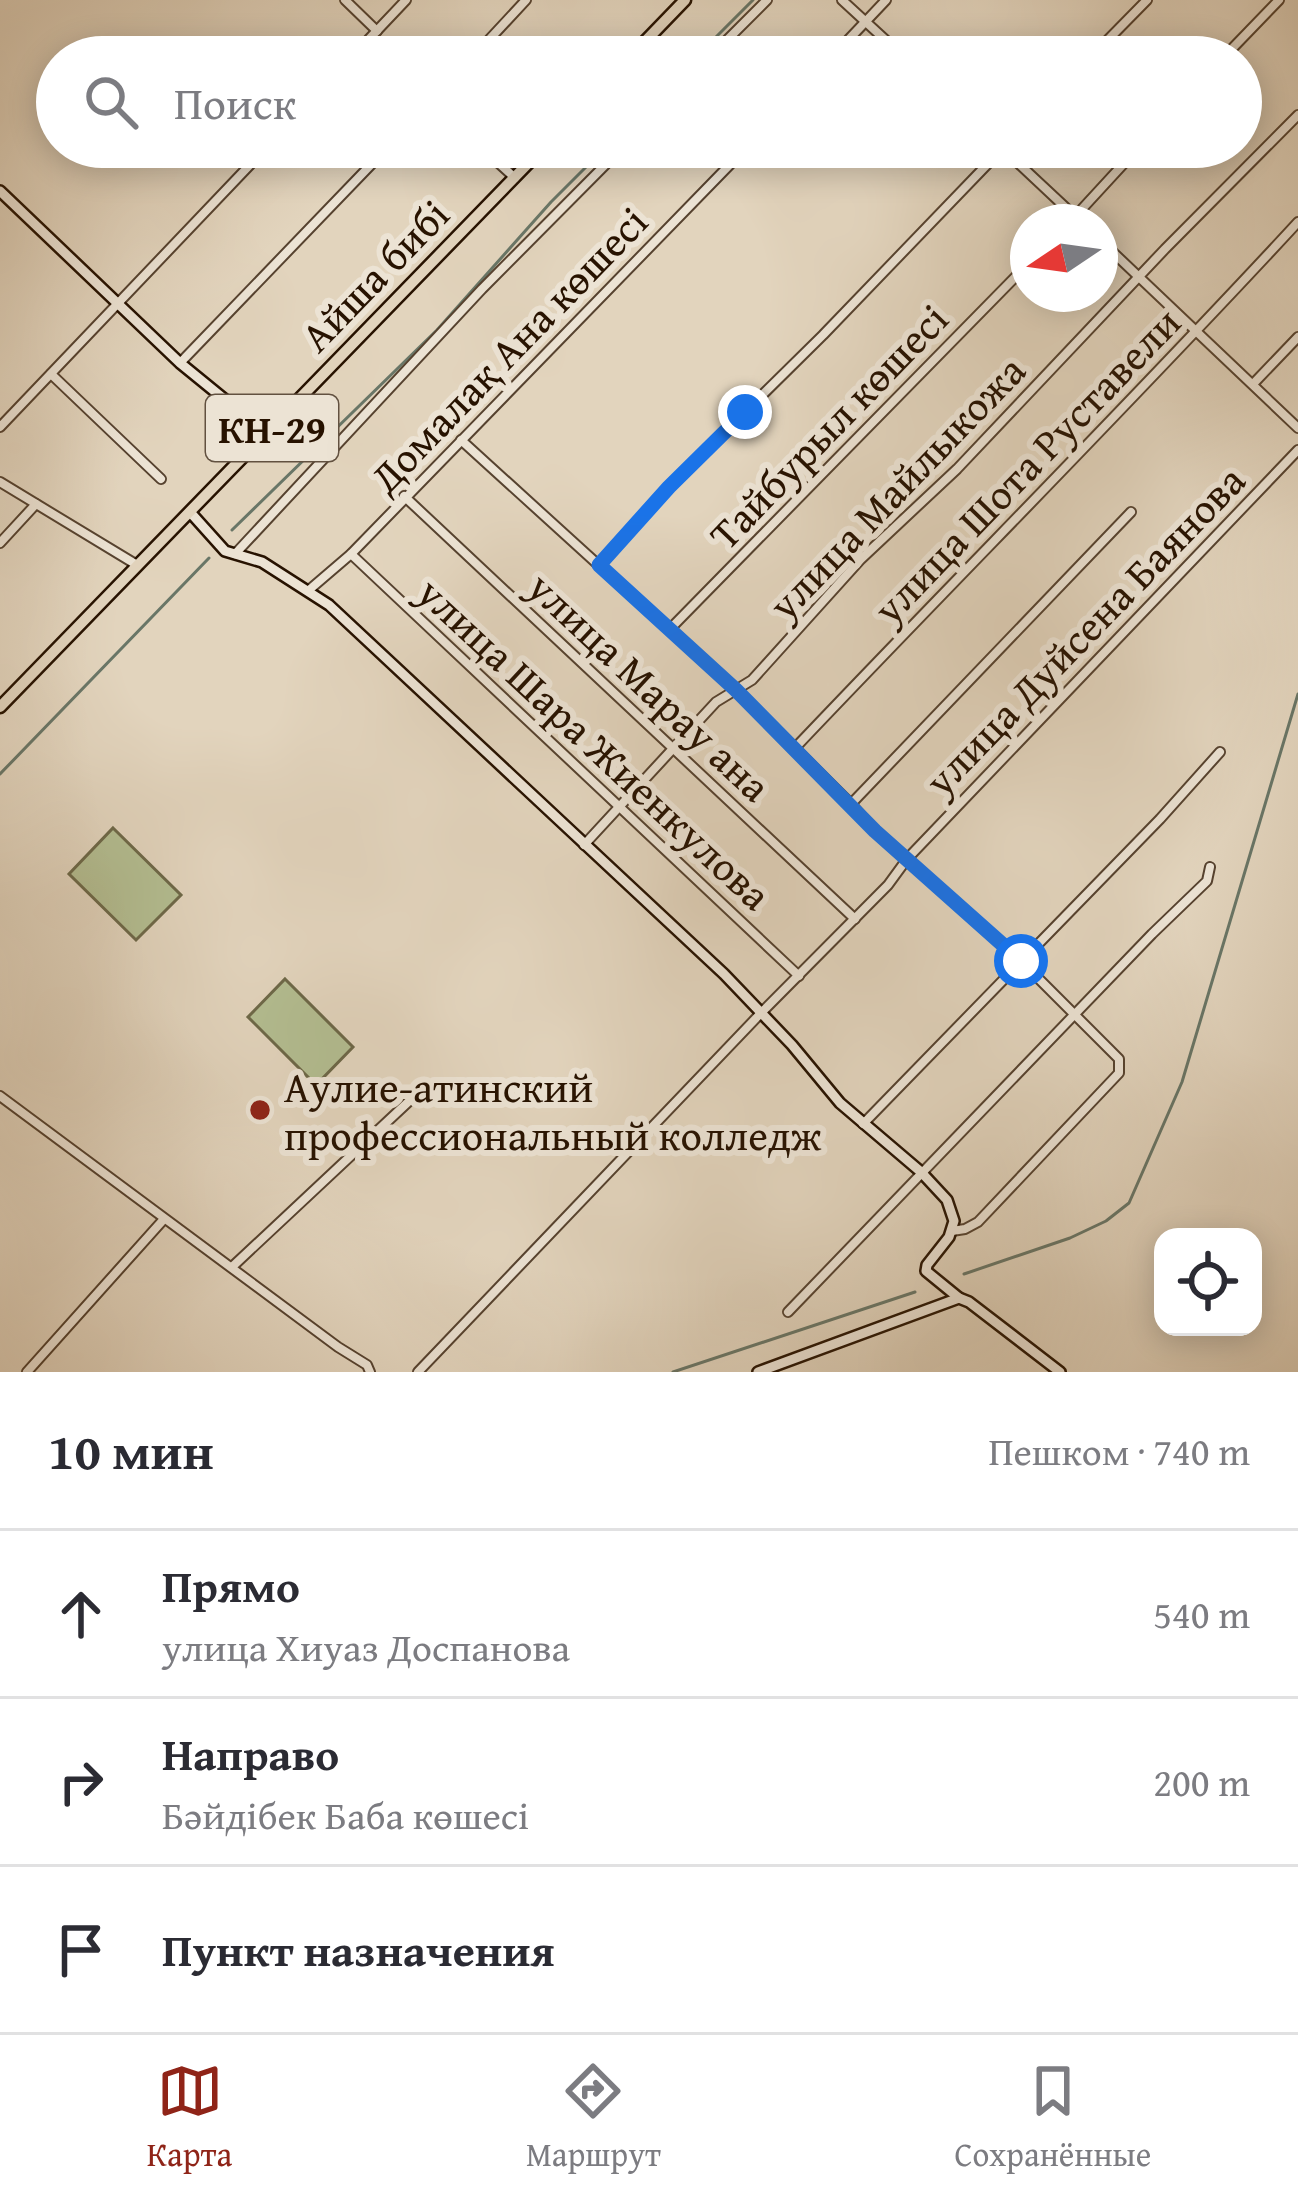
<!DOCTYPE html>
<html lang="ru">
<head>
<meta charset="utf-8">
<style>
	body { margin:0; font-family:"Gentium Book Plus",serif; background:#f2f2f3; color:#2b2b33 }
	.controls { position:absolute; right:36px; bottom:36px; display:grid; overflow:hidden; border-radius:24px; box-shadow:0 6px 30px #0003 }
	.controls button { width:108px; height:108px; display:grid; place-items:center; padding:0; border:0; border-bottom:3px solid #e1e1e2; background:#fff; color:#2b2b33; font:60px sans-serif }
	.compass { position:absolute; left:1010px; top:204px; width:108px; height:108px; border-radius:50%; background:#fff; box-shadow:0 6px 30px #0003; rotate:257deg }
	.stop { position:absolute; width:36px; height:36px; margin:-27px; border:9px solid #1a73e8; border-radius:50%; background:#fff }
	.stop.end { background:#1a73e8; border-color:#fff; box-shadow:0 3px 12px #0008 }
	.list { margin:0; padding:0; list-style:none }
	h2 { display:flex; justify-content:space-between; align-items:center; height:156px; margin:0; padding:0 48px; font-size:51px }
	h2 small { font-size:39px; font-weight:400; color:#7c7c81 }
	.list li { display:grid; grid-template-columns:78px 1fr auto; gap:36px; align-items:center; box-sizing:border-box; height:168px; padding:0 48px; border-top:3px solid #e1e1e2 }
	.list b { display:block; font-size:45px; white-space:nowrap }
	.list p { margin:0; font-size:39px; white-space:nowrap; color:#7c7c81 }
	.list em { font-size:39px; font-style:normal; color:#7c7c81 }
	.icon { flex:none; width:66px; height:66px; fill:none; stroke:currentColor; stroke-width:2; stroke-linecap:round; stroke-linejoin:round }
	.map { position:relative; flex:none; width:1298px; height:1372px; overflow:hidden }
	.search { position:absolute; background:#fff; box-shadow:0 6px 30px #0003; left:36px; right:36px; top:36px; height:132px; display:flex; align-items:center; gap:30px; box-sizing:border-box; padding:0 42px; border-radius:66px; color:#7c7c81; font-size:45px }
	.sheet { height:660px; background:#fff }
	nav { display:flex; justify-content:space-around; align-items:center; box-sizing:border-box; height:168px; border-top:3px solid #e1e1e2; background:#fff; font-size:33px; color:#7c7c81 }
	nav a { display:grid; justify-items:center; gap:6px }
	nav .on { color:#8f2418 }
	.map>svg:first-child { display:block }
</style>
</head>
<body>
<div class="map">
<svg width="1298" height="1372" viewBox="0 0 1298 1372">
	<rect width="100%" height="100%" fill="#e2d4bd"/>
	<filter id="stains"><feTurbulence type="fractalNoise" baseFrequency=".00167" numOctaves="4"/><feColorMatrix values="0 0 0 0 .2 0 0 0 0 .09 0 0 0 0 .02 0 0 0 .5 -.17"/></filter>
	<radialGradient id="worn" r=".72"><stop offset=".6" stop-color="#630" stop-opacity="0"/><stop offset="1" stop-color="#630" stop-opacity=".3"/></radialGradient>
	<g fill="#b3bd91" stroke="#6d6848" stroke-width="3">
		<path d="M 113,828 L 181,895 L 136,940 L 69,874 Z"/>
		<path d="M 285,979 L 353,1047 L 316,1085 L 248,1017 Z"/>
	</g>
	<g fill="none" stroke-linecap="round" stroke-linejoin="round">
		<g stroke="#697667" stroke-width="3">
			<path d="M 696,57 L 753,0"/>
			<path d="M 232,530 L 437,330 L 551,202 L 606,147"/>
			<path d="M 0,774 L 209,558"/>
			<path d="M 964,1274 L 1070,1238 L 1106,1221 L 1129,1203 L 1182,1082 L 1298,694"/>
			<path d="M 673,1372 L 915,1292"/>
		</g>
		<defs>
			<g id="street">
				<path d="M 345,0 L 377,31"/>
				<path d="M 842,0 L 904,57"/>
				<path d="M 367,42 L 383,57"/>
				<path d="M 352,57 L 406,0"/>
				<path d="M 473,57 L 526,0"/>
				<path d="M 710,57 L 767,0"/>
				<path d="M 832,57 L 886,0"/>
				<path d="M 1091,57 L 1147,0"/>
				<path d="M 1224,57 L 1279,0"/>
				<path d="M 481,147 L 515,178"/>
				<path d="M 1002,148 L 1081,222"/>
				<path d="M 1070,222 L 1139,147"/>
				<path d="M 1100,240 L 1298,428"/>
				<path d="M 180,363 L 388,147"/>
				<path d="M 51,374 L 161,479"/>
				<path d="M 1253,384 L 1298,337"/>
				<path d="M 0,427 L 267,147"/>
				<path d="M 461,440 L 736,690 L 851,804 L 875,831 L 1021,961 L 1119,1059 L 1119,1073 L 978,1222 L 965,1229 L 952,1231"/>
				<path d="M 0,482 L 137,565"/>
				<path d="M 404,496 L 855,919"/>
				<path d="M 0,543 L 36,504"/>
				<path d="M 235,554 L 482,289 L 623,147"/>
				<path d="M 351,554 L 799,976"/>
				<path d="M 599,565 L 669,487 L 823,335 L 1004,147"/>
				<path d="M 309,590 L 351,554 L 747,147"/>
				<path d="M 670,629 L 1028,264"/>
				<path d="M 795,748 C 962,572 1134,400 1298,222"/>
				<path d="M 851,804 L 1131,512"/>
				<path d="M 584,845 L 716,702 L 752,680 L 861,559 L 957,469 L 1165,249 L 1298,115"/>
				<path d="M 0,1096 L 338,1347 L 367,1365 L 370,1372"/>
				<path d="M 863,1124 L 1160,819 L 1220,752"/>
				<path d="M 232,1267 L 421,1090 L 434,1084"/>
				<path d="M 788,1312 L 1152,934 L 1207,881 L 1210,867"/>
				<path d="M 27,1372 L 164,1219"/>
				<path d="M 418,1372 L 761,1013 L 888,885 L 907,859 L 1298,450"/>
			</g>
			<g id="secondary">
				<path d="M 0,191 L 180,363 L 267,434"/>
				<path d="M 190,512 L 225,551 L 262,562 L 329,605 L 724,974 L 792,1045 L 840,1103 L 921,1172 L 947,1200 L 954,1221 L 949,1237 L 927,1265 L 926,1271 L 959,1298"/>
				<path d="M 758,1372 L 959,1298 L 969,1302 L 1060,1372"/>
			</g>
			<g id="primary">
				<path d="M 630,57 L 685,0"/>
				<path d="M 0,707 L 544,147"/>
			</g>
		</defs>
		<use href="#street" stroke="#56422f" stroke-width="12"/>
		<use href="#secondary" stroke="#271200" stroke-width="14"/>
		<use href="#primary" stroke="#271200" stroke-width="15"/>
		<use href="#street" stroke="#ece3d4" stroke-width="8"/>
		<use href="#secondary" stroke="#ece3d4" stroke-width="9"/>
		<use href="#primary" stroke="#e2d4bd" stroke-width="10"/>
	</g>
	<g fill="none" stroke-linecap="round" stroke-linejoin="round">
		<path stroke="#1a73e8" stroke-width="15" d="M 745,412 L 669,487 L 599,565 L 736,690 L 875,831 L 1021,961"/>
	</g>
	<circle fill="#8f2418" stroke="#ece3d4" stroke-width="4.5" cx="260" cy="1110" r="12"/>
	<g text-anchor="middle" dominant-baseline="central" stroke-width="12" stroke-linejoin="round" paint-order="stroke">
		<rect fill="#ece3d4" stroke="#625140" stroke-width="3" x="206" y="395" width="132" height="66" rx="9"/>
		<g font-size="39" font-weight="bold" fill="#271200">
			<text x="272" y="428">КН-29</text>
		</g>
		<g font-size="42" fill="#271200" stroke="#ece3d4">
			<text transform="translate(374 275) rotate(-46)">Айша бибі</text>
			<text transform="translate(508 349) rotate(-46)">Домалақ Ана көшесі</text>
			<text transform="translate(828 426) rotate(-46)">Тайбурыл көшесі</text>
			<text transform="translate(1026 465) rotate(-46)">улица Шота Руставели</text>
			<text transform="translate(896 487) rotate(-46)">улица Майлыкожа</text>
			<text transform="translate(1084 630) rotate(-46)">улица Дуйсена Баянова</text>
			<text transform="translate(650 686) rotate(43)">улица Марау ана</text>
			<text transform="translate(595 743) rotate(43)">улица Шара Жиенкулова</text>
		</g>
		<g font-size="42" fill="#271200" stroke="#ece3d4" text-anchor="start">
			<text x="284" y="1086">Аулие-атинский<tspan x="284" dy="48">профессиональный колледж</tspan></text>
		</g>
	</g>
	<rect width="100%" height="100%" filter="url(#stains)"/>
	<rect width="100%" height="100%" fill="url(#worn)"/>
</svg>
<div class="controls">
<button><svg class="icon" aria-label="locate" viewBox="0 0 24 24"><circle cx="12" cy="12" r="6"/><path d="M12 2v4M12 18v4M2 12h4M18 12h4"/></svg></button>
</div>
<svg class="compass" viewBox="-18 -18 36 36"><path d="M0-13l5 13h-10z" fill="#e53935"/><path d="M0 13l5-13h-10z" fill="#7c7c81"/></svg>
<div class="stop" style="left:1021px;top:961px"></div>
<div class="stop end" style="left:745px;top:412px"></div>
<div class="search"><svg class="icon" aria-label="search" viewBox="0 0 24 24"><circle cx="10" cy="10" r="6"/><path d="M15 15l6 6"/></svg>Поиск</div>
</div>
<section class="sheet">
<h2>10 мин<small>Пешком · 740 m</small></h2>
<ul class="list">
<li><svg class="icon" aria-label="ahead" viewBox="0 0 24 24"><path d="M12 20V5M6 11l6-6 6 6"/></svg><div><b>Прямо</b><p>улица Хиуаз Доспанова</p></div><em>540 m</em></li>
<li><svg class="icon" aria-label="right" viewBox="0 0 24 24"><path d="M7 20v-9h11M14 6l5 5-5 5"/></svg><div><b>Направо</b><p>Бәйдібек Баба көшесі</p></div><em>200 m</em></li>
<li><svg class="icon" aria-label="arrive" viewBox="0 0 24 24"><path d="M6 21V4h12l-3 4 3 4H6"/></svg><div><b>Пункт назначения</b></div></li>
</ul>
</section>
<nav>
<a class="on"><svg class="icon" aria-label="map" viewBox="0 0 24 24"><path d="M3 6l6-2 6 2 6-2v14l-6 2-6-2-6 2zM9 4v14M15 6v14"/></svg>Карта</a>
<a><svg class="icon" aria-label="directions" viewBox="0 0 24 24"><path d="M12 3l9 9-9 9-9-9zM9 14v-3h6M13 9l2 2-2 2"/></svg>Маршрут</a>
<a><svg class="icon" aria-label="saved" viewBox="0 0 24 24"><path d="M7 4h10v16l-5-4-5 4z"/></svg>Сохранённые</a>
</nav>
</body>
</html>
